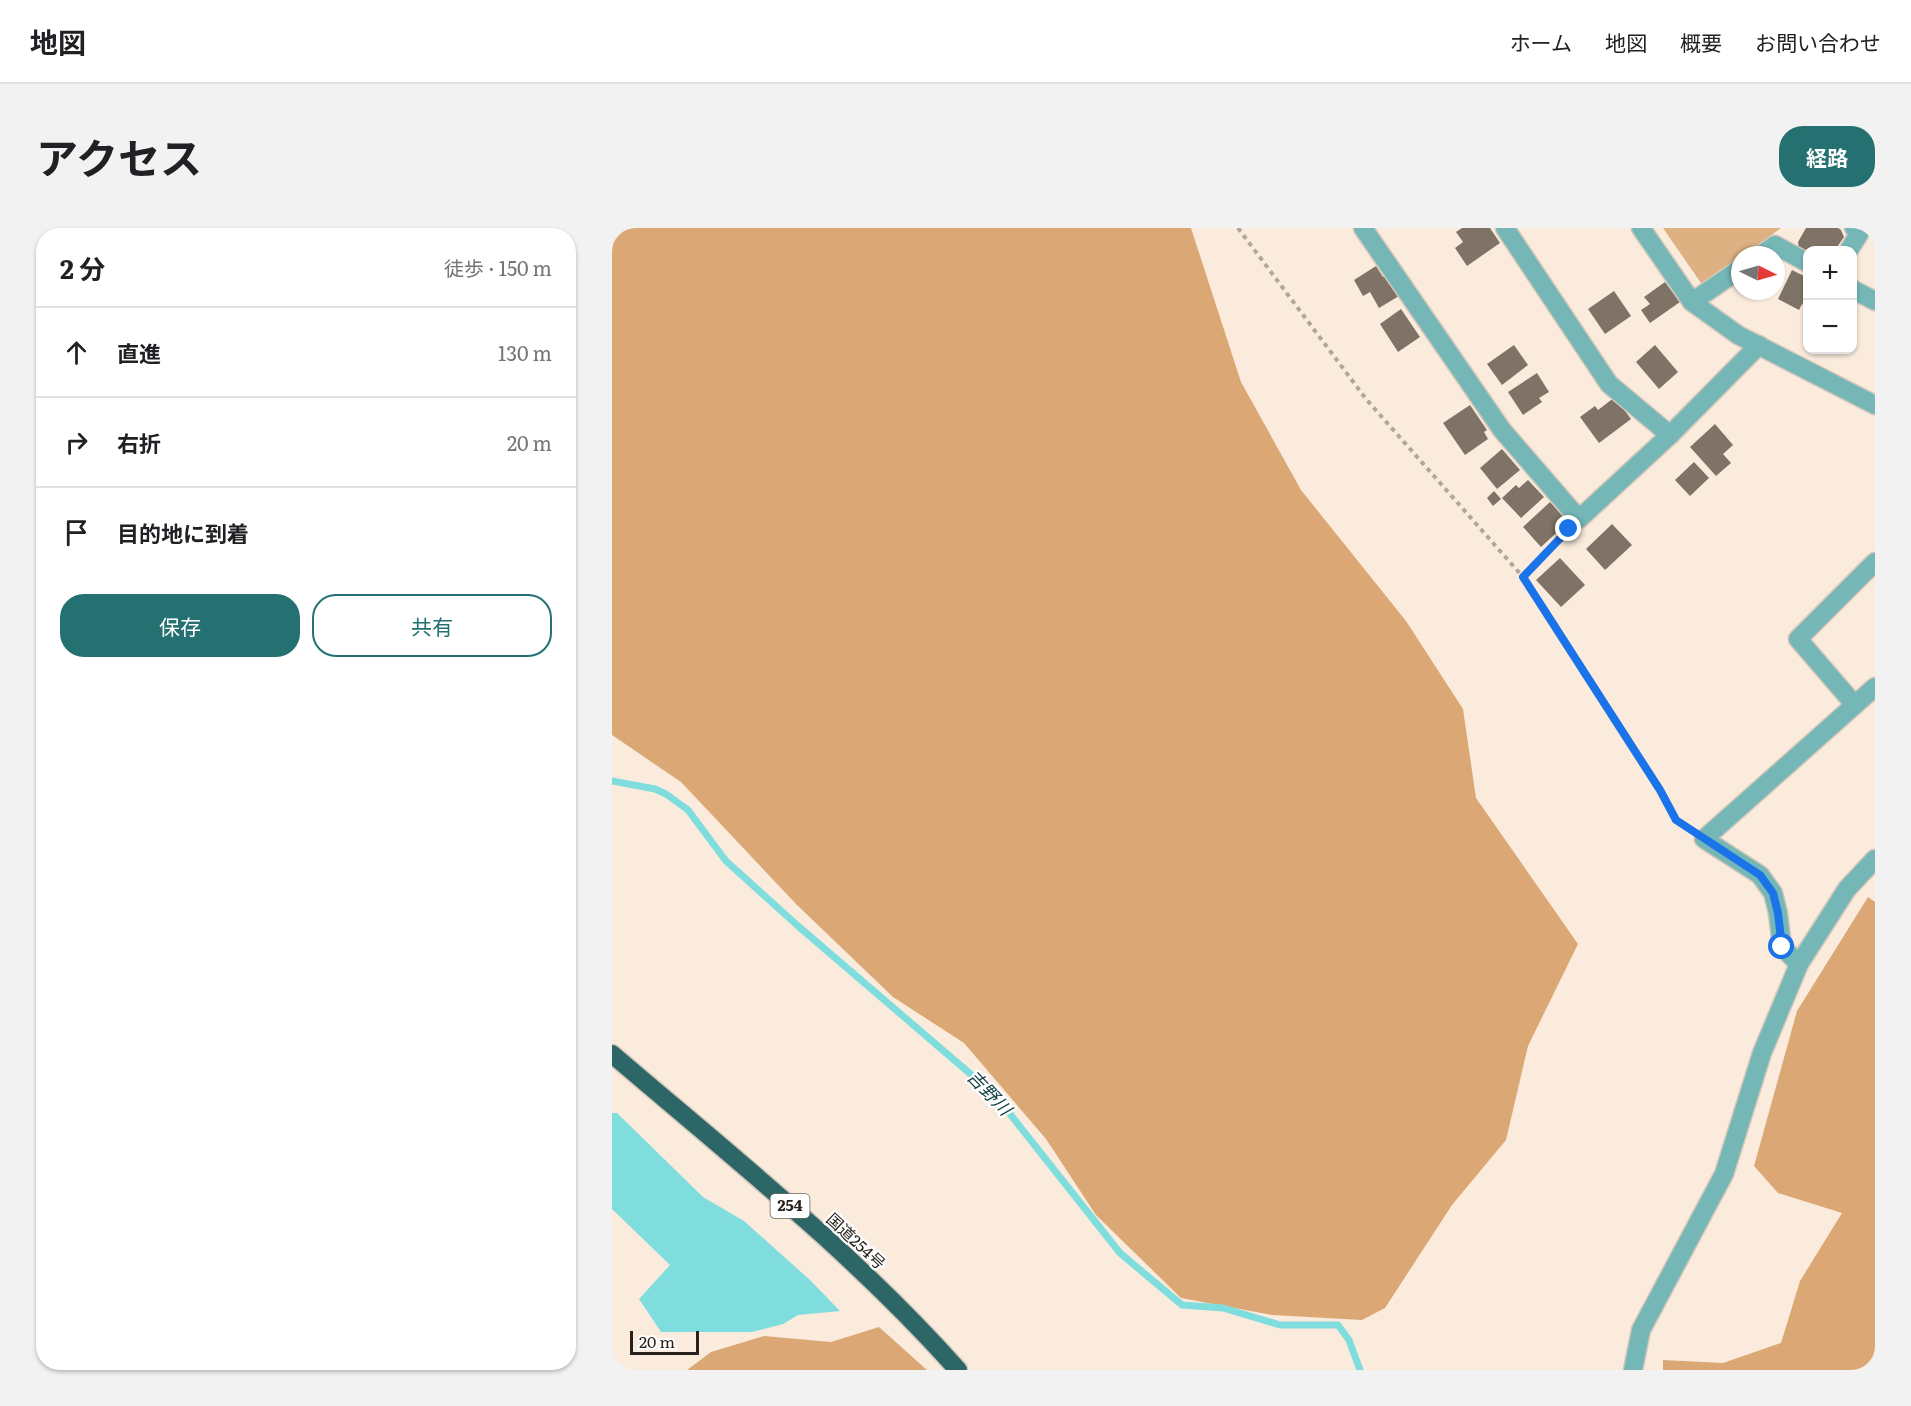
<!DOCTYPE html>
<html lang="ja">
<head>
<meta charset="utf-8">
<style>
  :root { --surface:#fff; --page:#f2f2f2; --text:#202124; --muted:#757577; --line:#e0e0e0; --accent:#257071 }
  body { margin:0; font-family:Literata,"Noto Sans JP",serif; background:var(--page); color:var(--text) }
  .controls { position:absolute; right:18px; top:18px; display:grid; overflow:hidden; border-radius:12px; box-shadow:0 2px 4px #0004 }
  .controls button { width:54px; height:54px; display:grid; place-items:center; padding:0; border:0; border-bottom:2px solid var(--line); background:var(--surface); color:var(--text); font:30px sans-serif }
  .compass { position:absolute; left:1119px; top:18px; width:54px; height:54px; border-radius:50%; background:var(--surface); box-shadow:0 2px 4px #0004; rotate:95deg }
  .scale { position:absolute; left:18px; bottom:15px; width:69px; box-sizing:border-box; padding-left:6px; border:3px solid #27221d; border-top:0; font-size:16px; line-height:21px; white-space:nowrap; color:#27221d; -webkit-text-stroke:4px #fff; paint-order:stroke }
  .stop { position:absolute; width:18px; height:18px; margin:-14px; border:4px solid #1a73e8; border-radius:50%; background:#fff }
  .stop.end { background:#1a73e8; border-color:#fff; box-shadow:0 2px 6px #0008 }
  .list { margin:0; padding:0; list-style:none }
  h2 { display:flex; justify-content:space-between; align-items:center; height:78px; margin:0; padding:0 24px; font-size:26px }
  h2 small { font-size:20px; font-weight:400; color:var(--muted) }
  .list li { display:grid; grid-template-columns:39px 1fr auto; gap:18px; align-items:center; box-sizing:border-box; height:90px; padding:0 24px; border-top:2px solid var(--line) }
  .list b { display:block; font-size:22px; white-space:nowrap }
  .list em { font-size:20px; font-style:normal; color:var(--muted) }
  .actions { display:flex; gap:12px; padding:18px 24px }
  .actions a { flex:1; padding:14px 0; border:2px solid var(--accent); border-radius:24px; text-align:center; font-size:21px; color:var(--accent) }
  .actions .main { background:var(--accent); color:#fff }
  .icon { flex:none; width:33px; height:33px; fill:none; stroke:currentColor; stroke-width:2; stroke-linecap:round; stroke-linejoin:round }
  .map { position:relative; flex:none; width:1263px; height:1142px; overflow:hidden; border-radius:24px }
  header { display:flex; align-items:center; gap:36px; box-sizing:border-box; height:84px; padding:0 30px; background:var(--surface); border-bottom:2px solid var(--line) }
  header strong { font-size:28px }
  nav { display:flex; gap:33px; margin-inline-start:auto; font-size:21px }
  .intro { display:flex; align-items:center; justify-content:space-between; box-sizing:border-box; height:144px; padding:0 36px }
  h1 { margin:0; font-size:42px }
  .button { padding:15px 27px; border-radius:24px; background:var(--accent); color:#fff; font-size:21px; font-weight:700 }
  main { display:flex; gap:36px; padding:0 36px }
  aside { flex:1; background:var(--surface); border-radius:24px; box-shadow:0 2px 4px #0004 }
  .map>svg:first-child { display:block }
</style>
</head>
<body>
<header>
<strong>地図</strong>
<nav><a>ホーム</a><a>地図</a><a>概要</a><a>お問い合わせ</a></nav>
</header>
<div class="intro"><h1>アクセス</h1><a class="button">経路</a></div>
<main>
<aside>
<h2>2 分<small>徒歩 · 150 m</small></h2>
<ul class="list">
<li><svg class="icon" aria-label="ahead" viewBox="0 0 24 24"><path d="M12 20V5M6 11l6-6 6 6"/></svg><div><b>直進</b></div><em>130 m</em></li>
<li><svg class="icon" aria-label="right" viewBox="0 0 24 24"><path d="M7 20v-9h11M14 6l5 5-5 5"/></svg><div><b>右折</b></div><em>20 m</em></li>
<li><svg class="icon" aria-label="arrive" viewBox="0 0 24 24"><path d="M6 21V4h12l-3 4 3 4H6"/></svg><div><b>目的地に到着</b></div></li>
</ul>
<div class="actions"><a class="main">保存</a><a>共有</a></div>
</aside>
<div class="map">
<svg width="1263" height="1142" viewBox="0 0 1263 1142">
  <rect width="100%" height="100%" fill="#faebdd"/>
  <!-- green -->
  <polygon fill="#deb183" points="1051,0 1169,0 1132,27 1128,27 1128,30 1091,58"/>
  <!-- forest -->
  <g fill="#dba875">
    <polygon points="0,0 579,0 629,154 689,262 794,393 851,481 864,570 966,716 916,818 894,912 840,977 773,1080 750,1092 660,1087 569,1070 484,987 434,911 352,815 281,769 185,677 69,554 0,507"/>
    <polygon points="1256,669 1263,674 1263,1142 1051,1142 1051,1132 1111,1135 1169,1115 1188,1053 1230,985 1166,965 1142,938 1185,783"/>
    <polygon points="267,1099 315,1142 75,1142 99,1124 152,1108 219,1114"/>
  </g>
  <!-- water -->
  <polygon fill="#7fddde" points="0,885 5,885 91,969 132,993 198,1052 228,1083 186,1087 171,1096 140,1104 49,1104 27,1071 58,1037 0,981"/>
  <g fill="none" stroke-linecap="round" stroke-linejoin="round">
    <!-- stream -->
    <polyline stroke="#7fddde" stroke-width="7" points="0,553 43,561 54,566 76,582 114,633 186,698 383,867 508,1025 570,1077 611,1080 668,1097 726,1097 737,1112 748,1142"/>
  </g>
  <!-- building -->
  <g fill="#7f7266">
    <polygon points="850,0 878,0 888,15 855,38 843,20 851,14 844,4"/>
    <polygon points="1194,0 1226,0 1229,2 1232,9 1223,22 1196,22 1196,27 1187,22 1186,14"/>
    <polygon points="764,38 771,49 774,47 787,68 767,80 758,64 751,68 742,52"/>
    <polygon points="1180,42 1196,50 1196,79 1190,76 1187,82 1166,71"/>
    <polygon points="1053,54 1068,74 1038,95 1029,82 1038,76 1032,69"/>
    <polygon points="1002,63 1019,88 993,106 976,81"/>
    <polygon points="789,81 808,109 786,124 768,96"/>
    <polygon points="902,117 916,137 890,157 875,136"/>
    <polygon points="1043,117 1066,144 1047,161 1024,134"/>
    <polygon points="925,145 937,164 927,170 930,174 911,187 896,164"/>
    <polygon points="1003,169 1019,191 987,215 968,189 983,178 986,182"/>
    <polygon points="858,177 875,202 872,204 876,211 853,227 831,195"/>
    <polygon points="1103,196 1121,217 1111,226 1119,235 1104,248 1078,219"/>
    <polygon points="890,221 908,242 885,261 868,240"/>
    <polygon points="1082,234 1097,250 1078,268 1063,252"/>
    <polygon points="916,252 932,269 909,290 890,270 904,257 907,260"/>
    <polygon points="882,263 889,271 881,278 875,270"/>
    <polygon points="938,274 956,294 929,319 911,299"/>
    <polygon points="1000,296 1020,317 993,342 974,321"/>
    <polygon points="948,330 973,357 949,379 924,352"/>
  </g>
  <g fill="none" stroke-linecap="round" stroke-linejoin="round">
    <defs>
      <g id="minor">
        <polyline points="751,0 890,202 967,291 1058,207 1147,117"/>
        <polyline points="893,0 997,156 1058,207"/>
        <polyline points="1029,0 1080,74 1126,107 1263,177"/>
        <polyline points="1237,22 1247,6 1242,0"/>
        <polyline points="1149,27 1163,17 1196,35"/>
        <polyline points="1240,61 1263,73"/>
        <polyline points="1080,74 1128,41"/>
        <polyline points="1242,476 1186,411 1263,334"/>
        <polyline points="1187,736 1170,719 1166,685 1161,665 1148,647 1092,611 1263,459"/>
        <polyline points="1021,1142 1029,1102 1112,946 1150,825 1187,736 1235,661 1263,631"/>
      </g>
      <path id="highway" d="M 0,826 C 118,927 242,1025 346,1142"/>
    </defs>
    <!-- minor casing -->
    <use href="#minor" stroke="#d4c7ba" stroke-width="21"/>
    <!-- highway casing -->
    <use href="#highway" stroke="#d4c7ba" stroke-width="21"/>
    <!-- path -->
    <g stroke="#b2a69b" stroke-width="4" stroke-dasharray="4.5 4.5" stroke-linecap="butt">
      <polyline points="626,0 754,171 911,349 1048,562 1064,592 1077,600"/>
      <polyline points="911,349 954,304"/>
    </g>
    <!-- minor -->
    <use href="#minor" stroke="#75b7b7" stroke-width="18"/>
    <!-- highway -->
    <use href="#highway" stroke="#2d6667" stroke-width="18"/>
  </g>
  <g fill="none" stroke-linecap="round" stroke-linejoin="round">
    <!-- route -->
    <polyline stroke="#1a73e8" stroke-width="8" points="957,301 911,349 1048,562 1064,592 1148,647 1161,665 1166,685 1170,719"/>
  </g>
  <g text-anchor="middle" stroke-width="4.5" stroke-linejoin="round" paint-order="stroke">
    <!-- shield labels -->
    <rect fill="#fff" stroke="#686461" stroke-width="1.5" x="158.5" y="966" width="39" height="24" rx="4.5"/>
    <g font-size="15" font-weight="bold" fill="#27221d">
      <text x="178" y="983">254</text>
    </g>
    <!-- street labels -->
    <g font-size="16" fill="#27221d" stroke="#fff">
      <text transform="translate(244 1013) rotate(43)" y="6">国道254号</text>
    </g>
    <!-- water labels -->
    <g font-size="18" font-style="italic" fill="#113e3f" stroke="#fff">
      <text transform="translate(377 865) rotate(46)" y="6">吉野川</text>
    </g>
  </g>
</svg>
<div class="controls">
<button>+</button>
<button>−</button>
</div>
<svg class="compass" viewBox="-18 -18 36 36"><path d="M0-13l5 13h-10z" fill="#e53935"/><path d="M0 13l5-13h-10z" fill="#757577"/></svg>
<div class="scale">20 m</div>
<div class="stop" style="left:1170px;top:719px"></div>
<div class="stop end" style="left:957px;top:301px"></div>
</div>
</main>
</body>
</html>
